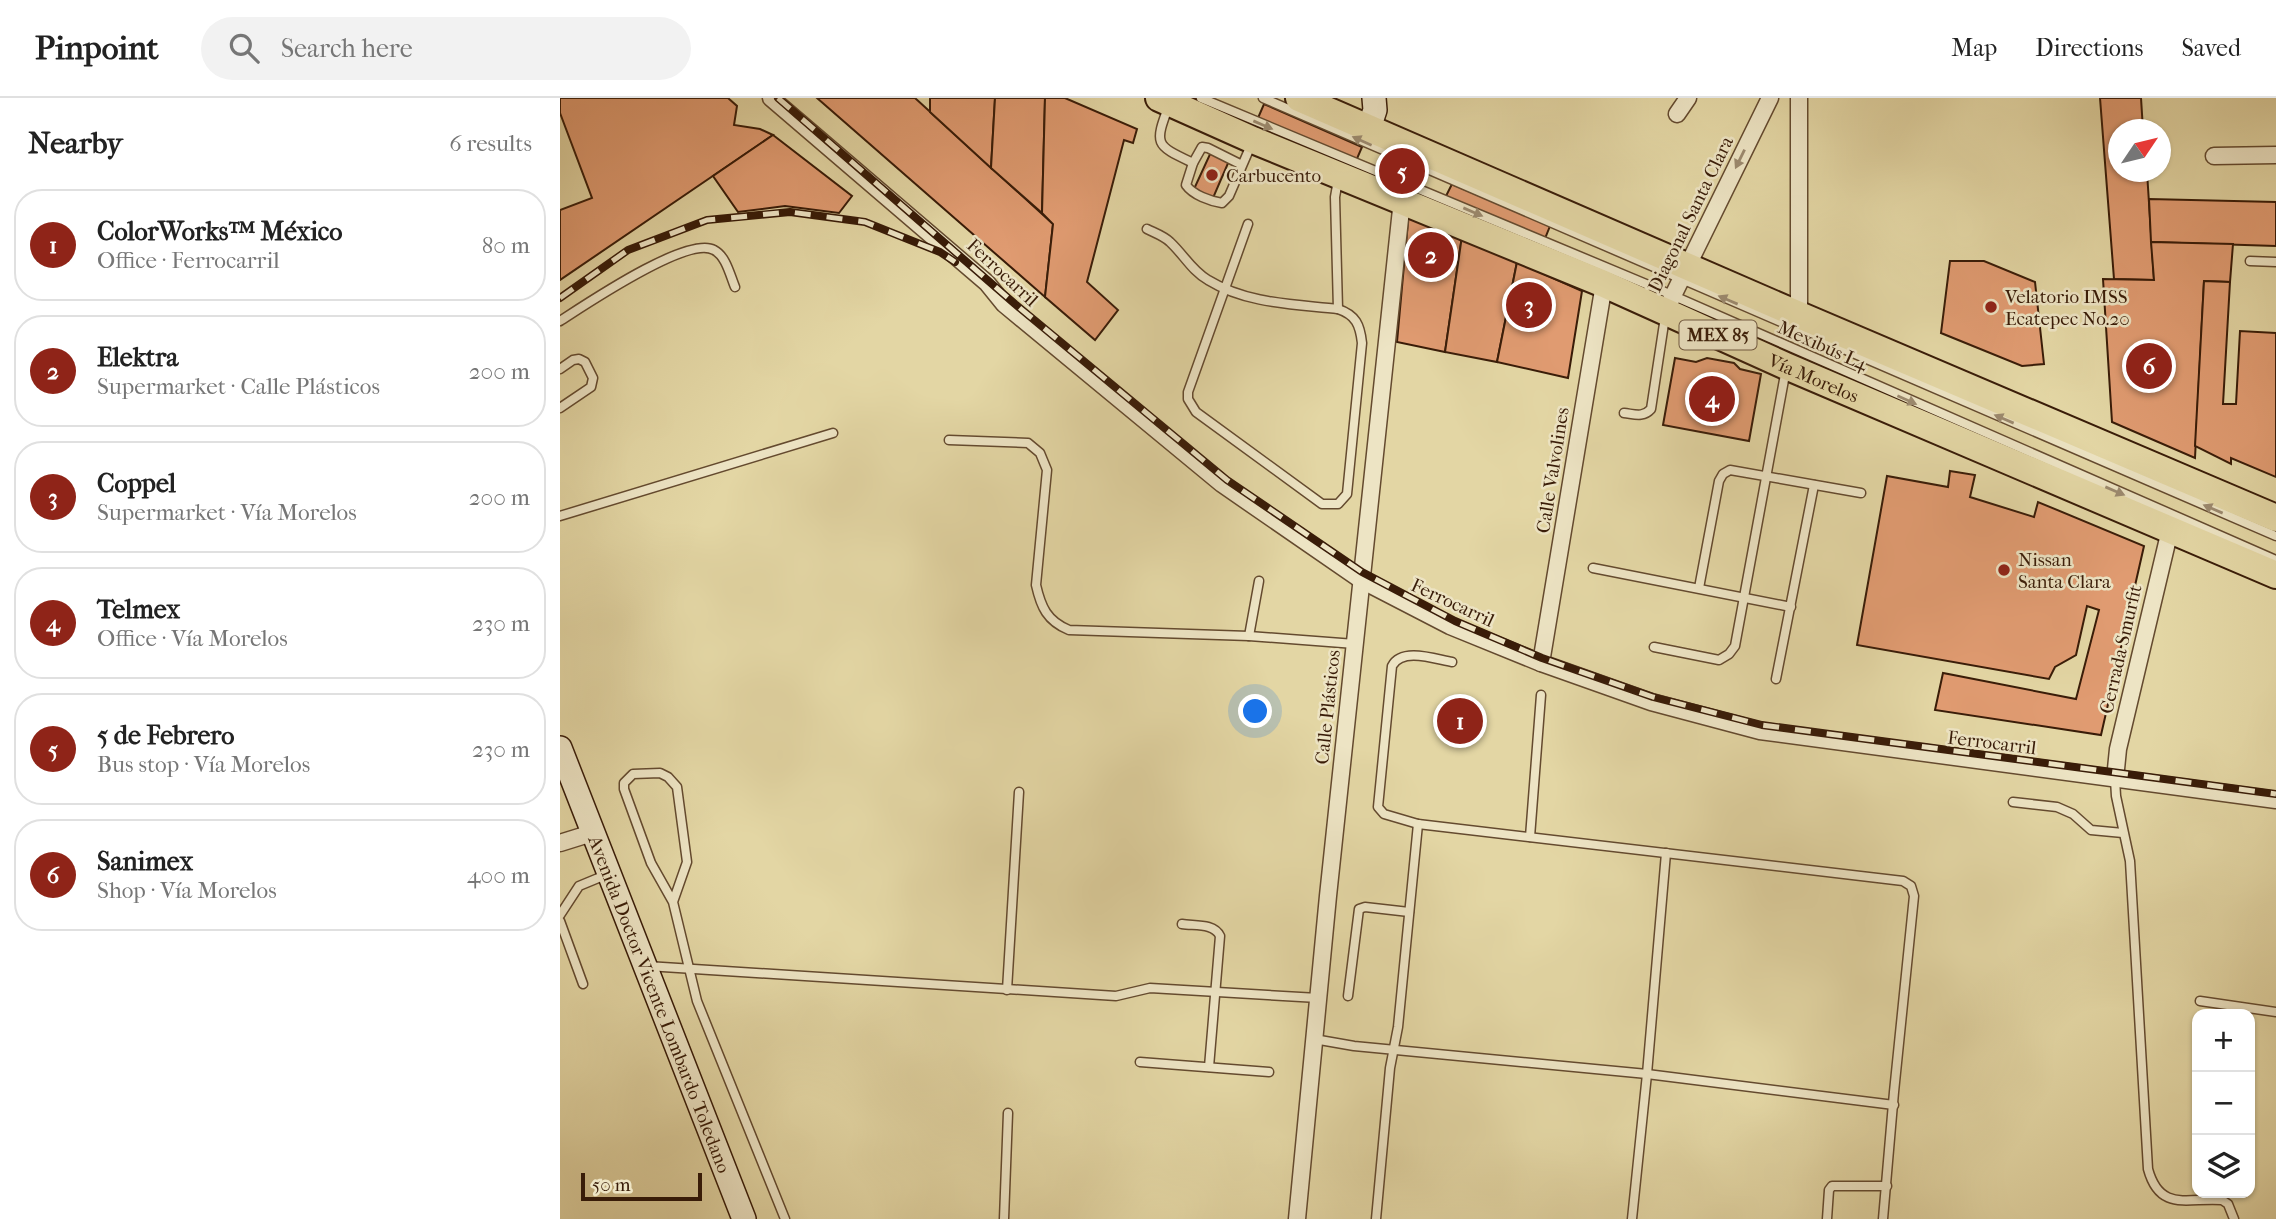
<!DOCTYPE html>
<html lang="en">
<head>
<meta charset="utf-8">
<style>
  :root { --surface:#fff; --page:#f2f2f2; --text:#222; --muted:#767676; --line:#e0e0e0; --accent:#8f2418 }
  body { margin:0; font-family:"IM FELL French Canon",serif; background:var(--page); color:var(--text) }
  .controls { position:absolute; right:21px; bottom:21px; display:grid; overflow:hidden; border-radius:14px; box-shadow:0 2px 5px #0004 }
  .controls button { width:63px; height:63px; display:grid; place-items:center; padding:0; border:0; border-bottom:2px solid var(--line); background:var(--surface); color:var(--text); font:35px sans-serif }
  .compass { position:absolute; left:1548px; top:21px; width:63px; height:63px; border-radius:50%; background:var(--surface); box-shadow:0 2px 5px #0004; rotate:55deg }
  .scale { position:absolute; left:21px; bottom:18px; width:121px; box-sizing:border-box; padding-left:7px; border:4px solid #391c08; border-top:0; font-size:19px; line-height:24px; white-space:nowrap; color:#391c08; -webkit-text-stroke:5px #ede4c4; paint-order:stroke }
  .you { position:absolute; left:696px; top:614px; width:24px; height:24px; margin:-18px; border:5px solid #fff; border-radius:50%; background:#1a73e8; box-shadow:0 0 0 10px #1a73e833 }
  .badge { display:grid; place-items:center; width:46px; height:46px; border-radius:50%; background:var(--accent); color:#fff; font-size:23px; font-weight:700 }
  .pin { position:absolute; translate:-50% -50%; border:4px solid #fff; box-shadow:0 2px 7px #0006 }
  .list { margin:0; padding:0; list-style:none }
  h2 { display:flex; justify-content:space-between; align-items:center; height:91px; margin:0; padding:0 28px; font-size:30px }
  h2 small { font-size:23px; font-weight:400; color:var(--muted) }
  .list li { display:grid; grid-template-columns:46px 1fr auto; gap:21px; align-items:center; box-sizing:border-box; height:112px; margin:0 14px 14px; padding:0 14px; border:2px solid var(--line); border-radius:28px }
  .list b { display:block; font-size:26px; white-space:nowrap }
  .list p { margin:0; font-size:23px; white-space:nowrap; color:var(--muted) }
  .list em { font-size:23px; font-style:normal; color:var(--muted) }
  .icon { flex:none; width:38px; height:38px; fill:none; stroke:currentColor; stroke-width:2; stroke-linecap:round; stroke-linejoin:round }
  .map { position:relative; flex:none; width:1716px; height:1121px; overflow:hidden }
  header { display:flex; align-items:center; gap:42px; box-sizing:border-box; height:98px; padding:0 35px; background:var(--surface); border-bottom:2px solid var(--line) }
  header strong { font-size:33px }
  nav { display:flex; gap:38px; margin-inline-start:auto; font-size:24px }
  .search { width:490px; height:63px; background:var(--page); display:flex; align-items:center; gap:18px; box-sizing:border-box; padding:0 24px; border-radius:38px; color:var(--muted); font-size:26px }
  main { display:flex }
  aside { flex:1; background:var(--surface) }
  .map>svg:first-child { display:block }
</style>
</head>
<body>
<header>
<strong>Pinpoint</strong>
<div class="search"><svg class="icon" aria-label="search" viewBox="0 0 24 24"><circle cx="10" cy="10" r="6"/><path d="M15 15l6 6"/></svg>Search here</div>
<nav><a>Map</a><a>Directions</a><a>Saved</a></nav>
</header>
<main>
<aside>
<h2>Nearby<small>6 results</small></h2>
<ul class="list">
<li><span class="badge">1</span><div><b>ColorWorks™ México</b><p>Office · Ferrocarril</p></div><em>80 m</em></li>
<li><span class="badge">2</span><div><b>Elektra</b><p>Supermarket · Calle Plásticos</p></div><em>200 m</em></li>
<li><span class="badge">3</span><div><b>Coppel</b><p>Supermarket · Vía Morelos</p></div><em>200 m</em></li>
<li><span class="badge">4</span><div><b>Telmex</b><p>Office · Vía Morelos</p></div><em>230 m</em></li>
<li><span class="badge">5</span><div><b>5 de Febrero</b><p>Bus stop · Vía Morelos</p></div><em>230 m</em></li>
<li><span class="badge">6</span><div><b>Sanimex</b><p>Shop · Vía Morelos</p></div><em>400 m</em></li>
</ul>
</aside>
<div class="map">
<svg width="1716" height="1121" viewBox="0 0 1716 1121">
  <rect width="100%" height="100%" fill="#e3d6a4"/>
  <filter id="stains"><feTurbulence type="fractalNoise" baseFrequency=".00286" numOctaves="4"/><feColorMatrix values="0 0 0 0 .2 0 0 0 0 .09 0 0 0 0 .02 0 0 0 .5 -.17"/></filter>
  <radialGradient id="worn" r=".72"><stop offset=".6" stop-color="#630" stop-opacity="0"/><stop offset="1" stop-color="#630" stop-opacity=".3"/></radialGradient>
  <!-- building -->
  <g fill="#e09b71" stroke="#391c08" stroke-width="2">
    <polygon points="0,0 168,0 177,8 174,27 200,31 213,37 0,182 0,112 32,100 0,15"/>
    <polygon points="257,0 355,0 493,126 485,199"/>
    <polygon points="370,0 435,0 431,70 370,14"/>
    <polygon points="435,0 485,0 482,115 431,70"/>
    <polygon points="485,0 505,0 577,31 573,45 564,42 527,184 558,212 535,242 485,199 493,126 482,115"/>
    <polygon points="1540,0 1581,0 1583,32 1559,32 1559,74 1587,74 1594,182 1554,181"/>
    <polygon points="704,6 802,49 796,63 698,20"/>
    <polygon points="213,37 292,98 279,115 225,108 178,114 153,78"/>
    <polygon points="651,54 669,63 653,100 634,91"/>
    <polygon points="892,86 990,128 984,143 885,100"/>
    <polygon points="1589,101 1716,104 1716,148 1591,144"/>
    <polygon points="849,112 902,138 885,254 837,244"/>
    <polygon points="902,138 957,164 937,264 885,254"/>
    <polygon points="1591,144 1673,146 1670,184 1644,183 1635,360 1552,324 1543,181 1594,182"/>
    <polygon points="1390,163 1424,163 1475,184 1484,266 1462,268 1381,235"/>
    <polygon points="957,164 1022,193 1008,280 937,264"/>
    <polygon points="1644,183 1670,184 1663,306 1676,306 1680,233 1716,235 1716,379 1671,360 1671,366 1635,348"/>
    <polygon points="1115,260 1136,264 1147,260 1174,265 1180,271 1201,276 1189,343 1103,327"/>
    <polygon points="1390,373 1415,377 1410,399 1474,419 1478,404 1584,448 1541,637 1375,612 1383,575 1516,601 1539,512 1527,508 1516,557 1495,569 1489,581 1297,547 1327,378 1388,389"/>
  </g>
  <g fill="none" stroke-linecap="round" stroke-linejoin="round">
    <defs>
      <g id="lane">
        <polyline points="641,0 1098,191 1716,462"/>
        <polyline points="703,0 1716,438"/>
        <path d="M 609,7 C 594,47 595,47 633,65"/>
        <path d="M 682,67 L 648,50 L 642,49 L 633,65 L 626,87 C 633,97 650,103 662,105 L 669,98 L 691,47"/>
        <path d="M 587,131 C 595,135 604,138 610,144 C 624,157 632,173 648,182 C 687,206 734,206 778,211 C 796,217 800,227 802,245 L 787,396 L 778,406 L 762,406 L 636,314 L 628,301 L 628,294 L 688,126"/>
        <polyline points="1690,163 1716,164"/>
        <polyline points="778,211 775,99 778,82"/>
        <path d="M 0,223 C 25,207 128,137 154,152 C 166,158 170,177 175,189"/>
        <polyline points="0,271 13,262 19,261 25,264 33,280 31,289 0,310"/>
        <path d="M 1064,315 C 1074,316 1083,320 1091,311 L 1105,219"/>
        <path d="M 389,342 L 468,345 L 480,355 L 487,372 L 476,487 C 481,509 487,523 509,532 L 689,538 L 795,546"/>
        <polyline points="0,418 273,335"/>
        <polyline points="1033,470 1231,509"/>
        <polyline points="1139,490 1159,383 1163,376 1170,372 1301,395"/>
        <polyline points="689,538 699,483"/>
        <polyline points="1094,549 1159,562 1169,556 1175,548 1226,271"/>
        <path d="M 892,564 C 875,561 842,549 832,568 L 818,709 L 824,716 L 858,726 L 1343,783 L 1351,788 L 1354,798 L 1334,994 L 1323,1121"/>
        <polyline points="1216,581 1254,387"/>
        <path d="M 1555,681 L 1556,698 L 1570,763 L 1588,1071 C 1600,1115 1629,1099 1662,1102 L 1668,1106 L 1674,1121"/>
        <polyline points="1453,704 1497,709 1513,716 1531,732 1563,735"/>
        <polyline points="970,739 981,597"/>
        <polyline points="113,804 127,764 117,689 108,679 100,675 73,676 64,685 64,691 91,765 113,804 137,903 225,1121"/>
        <polyline points="0,817 19,788 48,776"/>
        <polyline points="0,823 23,886"/>
        <path d="M 622,826 C 635,828 654,825 660,838 L 649,969"/>
        <polyline points="87,868 556,898 590,890 758,900"/>
        <polyline points="447,892 459,694"/>
        <polyline points="788,898 799,811 805,809 849,814"/>
        <polyline points="1640,903 1716,914"/>
        <polyline points="754,941 794,948 1087,976 1334,1007"/>
        <polyline points="580,964 709,974"/>
        <polyline points="444,1121 448,1015"/>
        <polyline points="816,1121 830,970 838,929 858,726"/>
        <polyline points="1072,1121 1087,976 1106,755"/>
        <polyline points="1267,1121 1269,1092 1272,1088 1327,1088"/>
      </g>
      <g id="street">
        <polyline points="211,0 427,185 444,206 662,386 801,482 890,528 981,565 1091,604 1200,633 1716,702"/>
        <polyline points="1239,0 1239,217"/>
        <polyline points="1117,16 1128,0"/>
        <polyline points="1654,58 1716,57"/>
        <polyline points="1105,214 1210,0"/>
        <polyline points="981,565 1044,186"/>
        <polyline points="1555,681 1558,651 1610,432"/>
        <polyline points="0,745 32,735"/>
        <polyline points="737,1121 768,798 842,102"/>
      </g>
      <g id="secondary">
        <polyline points="809,30 815,12 814,0"/>
        <path id="s1" d="M 0,650 L 184,1121"/>
      </g>
      <g id="primary">
        <path id="s2" d="M 599,0 L 693,42 L 1044,186 L 1226,268 L 1716,477"/>
        <polyline points="739,0 1239,217 1716,420"/>
      </g>
    </defs>
    <!-- lane casing -->
    <use href="#lane" stroke="#644a2f" stroke-width="11"/>
    <!-- street casing -->
    <use href="#street" stroke="#644a2f" stroke-width="19"/>
    <!-- secondary casing -->
    <use href="#secondary" stroke="#391c08" stroke-width="26"/>
    <!-- primary casing -->
    <use href="#primary" stroke="#391c08" stroke-width="30"/>
    <!-- lane -->
    <use href="#lane" stroke="#ede4c4" stroke-width="8"/>
    <!-- street -->
    <use href="#street" stroke="#ede4c4" stroke-width="16"/>
    <!-- secondary -->
    <use href="#secondary" stroke="#ede4c4" stroke-width="23"/>
    <!-- primary -->
    <use href="#primary" stroke="#e3d6a4" stroke-width="26"/>
    <defs>
      <g id="rail">
        <polyline points="218,0 455,206 667,382 802,474 895,523 982,560 1093,599 1202,627 1716,696"/>
        <polyline points="0,200 68,152 147,122 230,114 305,124 380,154 395,164"/>
      </g>
    </defs>
    <!-- rail casing -->
    <use href="#rail" stroke="#391c08" stroke-width="8"/>
    <!-- rail -->
    <use href="#rail" stroke="#ede4c4" stroke-width="5" stroke-dasharray="16" stroke-linecap="butt"/>
  </g>
  <!-- one-way arrows -->
  <defs><path id="oneway-solid" d="M-6-.8H1V-3.2L6.5 0L1 3.2V.8H-6Z" transform="scale(1.75)"/></defs>
  <g fill="#9c8a6f">
    <use href="#oneway-solid" transform="translate(703 27) rotate(23)"/>
    <use href="#oneway-solid" transform="translate(802 43) rotate(-156)"/>
    <use href="#oneway-solid" transform="translate(1180 61) rotate(116)"/>
    <use href="#oneway-solid" transform="translate(913 114) rotate(23)"/>
    <use href="#oneway-solid" transform="translate(1168 202) rotate(-157)"/>
    <use href="#oneway-solid" transform="translate(1347 302) rotate(24)"/>
    <use href="#oneway-solid" transform="translate(1444 321) rotate(-157)"/>
    <use href="#oneway-solid" transform="translate(1555 393) rotate(23)"/>
    <use href="#oneway-solid" transform="translate(1653 411) rotate(-157)"/>
  </g>
  <!-- markers -->
  <g fill="#8f2418" stroke="#ede4c4" stroke-width="2.5">
    <circle cx="652" cy="77" r="7"/>
    <circle cx="1431" cy="209" r="7"/>
    <circle cx="1444" cy="472" r="7"/>
  </g>
  <g text-anchor="middle" stroke-width="5" stroke-linejoin="round" paint-order="stroke">
    <!-- shield labels -->
    <rect fill="#ede4c4" stroke="#6f5840" stroke-width="2" x="1119.5" y="222.5" width="77" height="29" rx="5"/>
    <g font-size="18" font-weight="bold" fill="#391c08">
      <text x="1158" y="243">MEX 85</text>
    </g>
    <!-- poi labels -->
    <g font-size="19" fill="#391c08" stroke="#ede4c4" text-anchor="start">
      <text x="666" y="84">Carbucento</text>
      <text x="1445" y="205">Velatorio IMSS<tspan x="1445" dy="22">Ecatepec No.20</tspan></text>
      <text x="1458" y="468">Nissan<tspan x="1458" dy="22">Santa Clara</tspan></text>
    </g>
    <!-- street labels -->
    <g font-size="19" fill="#391c08" stroke="#ede4c4">
      <text transform="translate(1130 116) rotate(-64)" y="7">Diagonal Santa Clara</text>
      <text transform="translate(443 174) rotate(43)" y="7">Ferrocarril</text>
      <text transform="translate(1263 247) rotate(24)" y="7">Mexibús L4</text>
      <text dy="7" stroke="none"><textPath href="#s2" startOffset="712">Vía Morelos</textPath></text>
      <text transform="translate(992 372) rotate(-81)" y="7">Calle Valvolines</text>
      <text transform="translate(893 504) rotate(25)" y="7">Ferrocarril</text>
      <text transform="translate(1560 551) rotate(-77)" y="7">Cerrada Smurfit</text>
      <text transform="translate(767 609) rotate(-84)" y="7">Calle Plásticos</text>
      <text transform="translate(1432 644) rotate(7)" y="7">Ferrocarril</text>
      <text dy="7" stroke="none"><textPath href="#s1" startOffset="275">Avenida Doctor Vicente Lombardo Toledano</textPath></text>
    </g>
  </g>
  <rect width="100%" height="100%" filter="url(#stains)"/>
  <rect width="100%" height="100%" fill="url(#worn)"/>
</svg>
<div class="controls">
<button>+</button>
<button>−</button>
<button><svg class="icon" aria-label="layers" viewBox="0 0 24 24"><path d="M12 4l9 5-9 5-9-5zM3 14l9 5 9-5"/></svg></button>
</div>
<svg class="compass" viewBox="-18 -18 36 36"><path d="M0-13l5 13h-10z" fill="#e53935"/><path d="M0 13l5-13h-10z" fill="#767676"/></svg>
<div class="scale">50 m</div>
<div class="you"></div>
<div class="pin badge" style="left:900px;top:623px">1</div>
<div class="pin badge" style="left:871px;top:157px">2</div>
<div class="pin badge" style="left:969px;top:207px">3</div>
<div class="pin badge" style="left:1152px;top:301px">4</div>
<div class="pin badge" style="left:842px;top:73px">5</div>
<div class="pin badge" style="left:1589px;top:268px">6</div>
</div>
</main>
</body>
</html>
